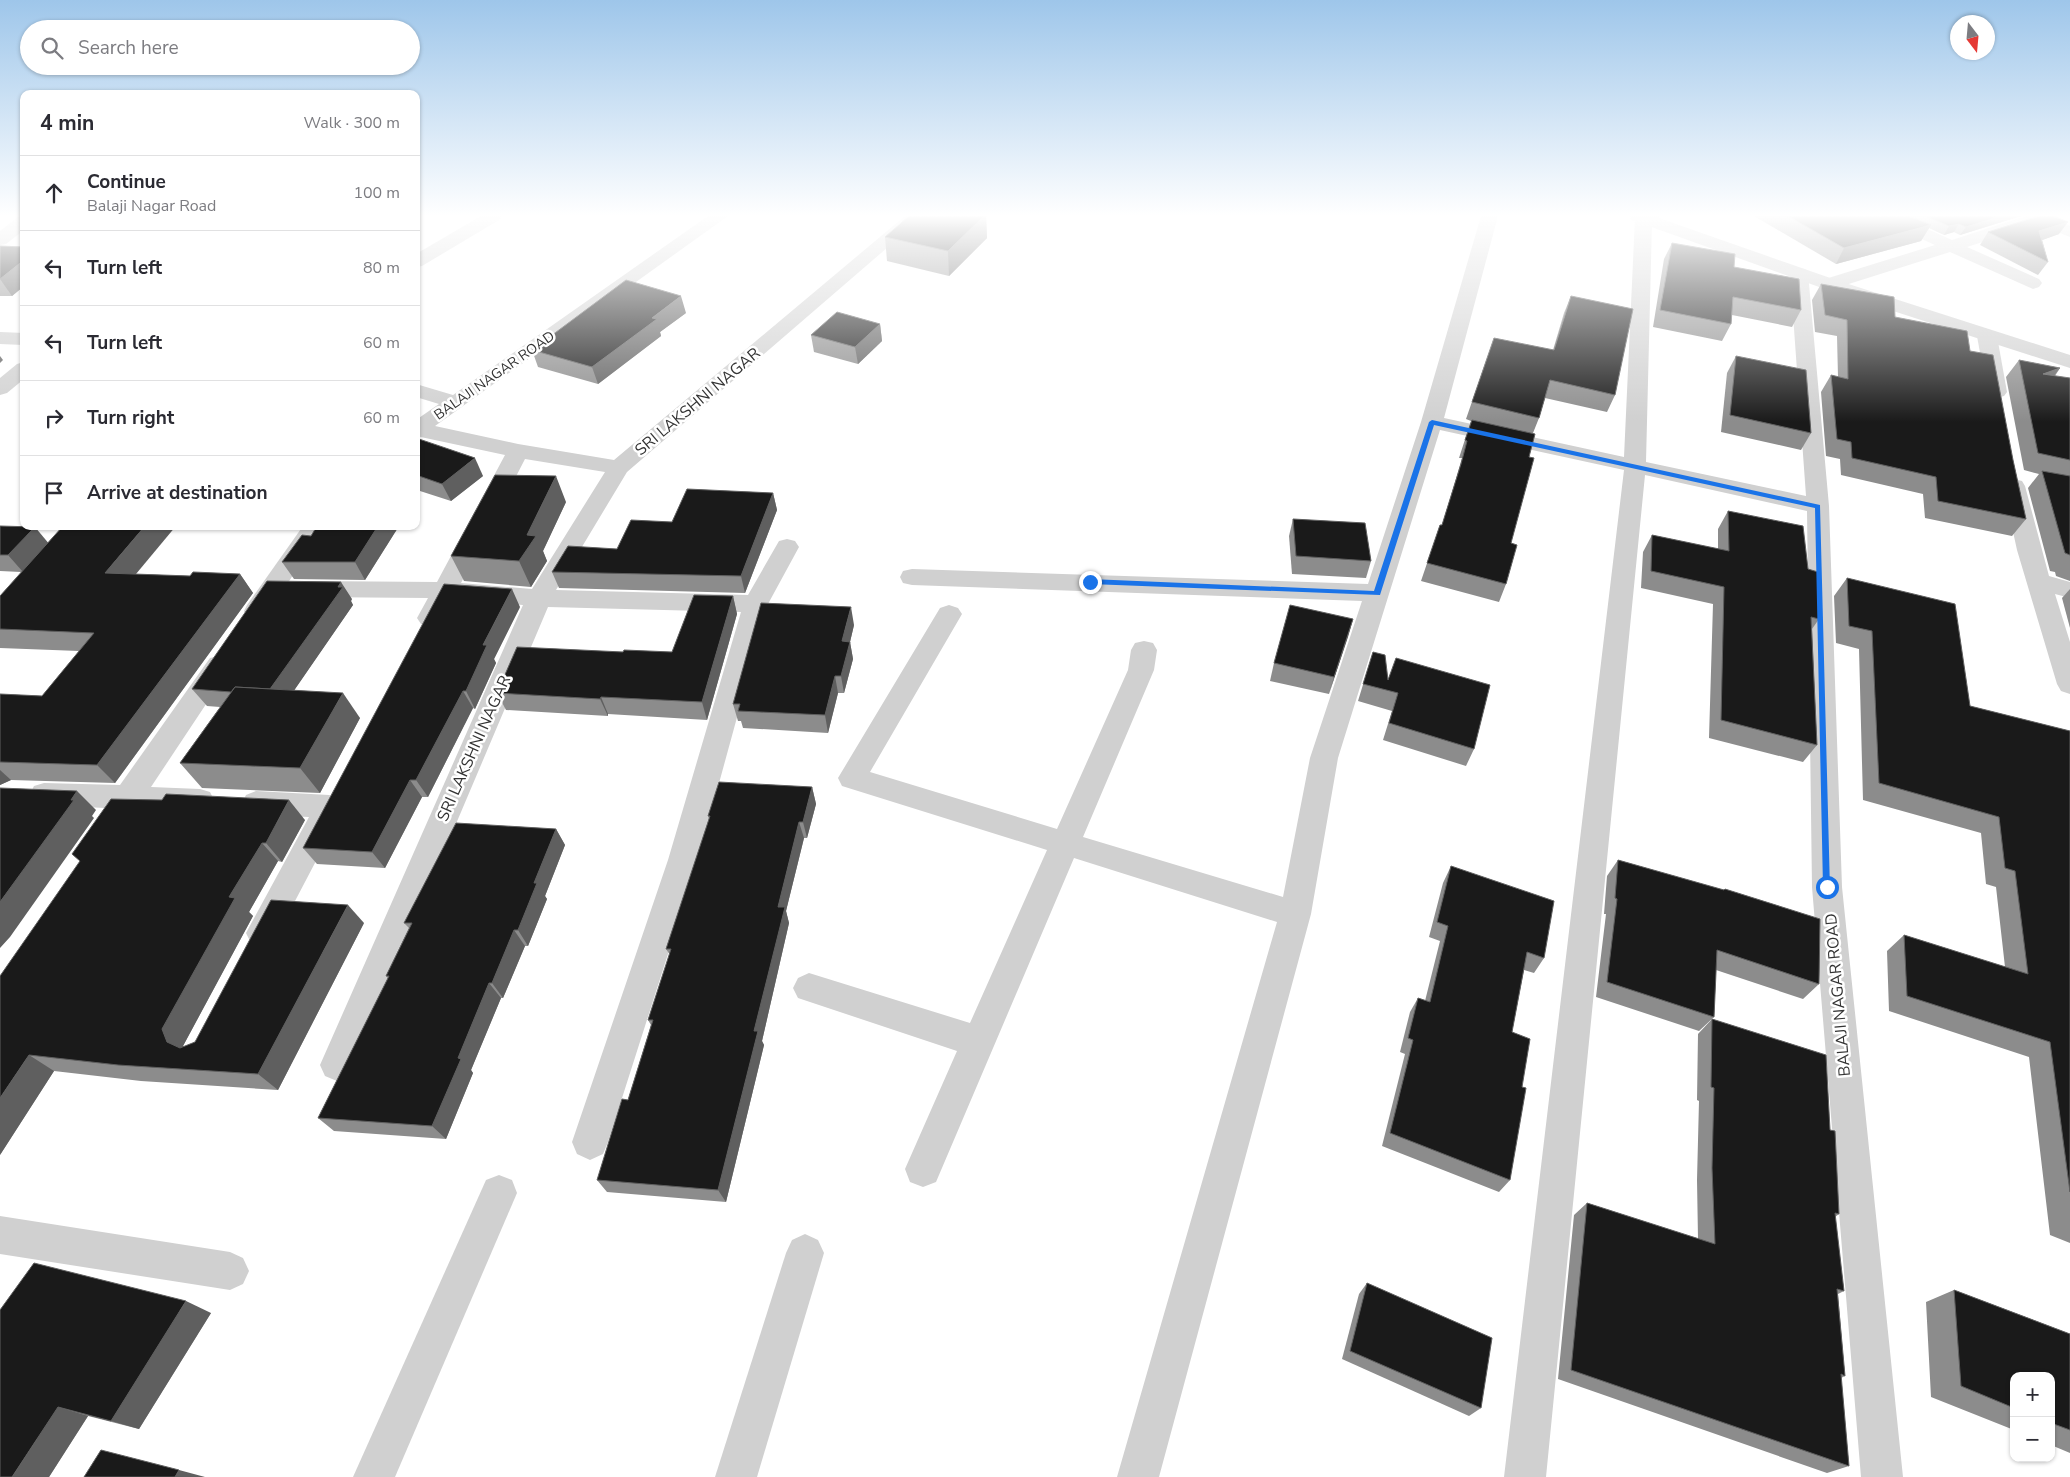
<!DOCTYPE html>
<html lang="en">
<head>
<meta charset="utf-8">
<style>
  :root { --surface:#fff; --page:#f7f7f7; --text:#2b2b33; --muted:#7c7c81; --line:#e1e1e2 }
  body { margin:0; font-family:"Nunito Sans",sans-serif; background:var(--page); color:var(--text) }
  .controls { position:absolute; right:15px; bottom:15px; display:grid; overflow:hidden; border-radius:10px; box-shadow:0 1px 4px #0004 }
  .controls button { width:45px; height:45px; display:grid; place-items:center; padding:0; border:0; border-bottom:1px solid var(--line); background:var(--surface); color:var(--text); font:25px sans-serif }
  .compass { position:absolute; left:1950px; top:15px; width:45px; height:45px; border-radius:50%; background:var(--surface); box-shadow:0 1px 4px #0004; rotate:164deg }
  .stop { position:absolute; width:15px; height:15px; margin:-11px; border:4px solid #1a73e8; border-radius:50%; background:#fff }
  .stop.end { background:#1a73e8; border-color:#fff; box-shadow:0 1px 5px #0008 }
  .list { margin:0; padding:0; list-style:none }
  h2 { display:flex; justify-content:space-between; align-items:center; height:65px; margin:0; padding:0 20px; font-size:21px }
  h2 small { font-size:16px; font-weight:400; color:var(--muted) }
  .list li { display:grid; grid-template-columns:32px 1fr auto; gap:15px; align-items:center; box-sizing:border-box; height:75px; padding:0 20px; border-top:1px solid var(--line) }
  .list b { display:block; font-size:19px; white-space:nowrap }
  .list p { margin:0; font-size:16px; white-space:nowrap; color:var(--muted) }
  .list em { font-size:16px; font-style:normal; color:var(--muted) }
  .icon { flex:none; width:28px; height:28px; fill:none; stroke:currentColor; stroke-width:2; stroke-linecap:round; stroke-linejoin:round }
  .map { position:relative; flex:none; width:2070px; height:1477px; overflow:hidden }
  .search { position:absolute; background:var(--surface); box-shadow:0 1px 4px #0004; left:20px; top:20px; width:400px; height:55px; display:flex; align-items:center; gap:12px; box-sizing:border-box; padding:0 18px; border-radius:28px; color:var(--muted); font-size:19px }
  .panel { position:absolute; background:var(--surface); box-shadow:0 1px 4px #0004; left:20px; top:90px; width:400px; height:440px; border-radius:10px }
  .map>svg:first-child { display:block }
</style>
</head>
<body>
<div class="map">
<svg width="2070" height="1477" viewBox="0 0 2070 1477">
  <rect width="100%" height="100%" fill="#fff"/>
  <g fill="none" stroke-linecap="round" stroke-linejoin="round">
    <!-- minor -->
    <g fill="#d0d0d0" fill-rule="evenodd">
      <polygon points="24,216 24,230 6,244 0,245 0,231 18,217"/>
      <polygon points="481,216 502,216 499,220 422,266 416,267 416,254"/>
      <path d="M 708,216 L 728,216 L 435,426 L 518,444 L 614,460 L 905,216 L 924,216 L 627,472 L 556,590 L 748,595 L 779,541 L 787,539 L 795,541 L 799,547 L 768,604 L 698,860 L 608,1142 L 603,1154 L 590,1160 L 577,1154 L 572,1142 L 668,860 L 741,612 L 548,607 L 349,1076 L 337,1081 L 325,1076 L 320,1065 L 523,605 L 452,599 L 439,624 L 430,627 L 421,624 L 417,618 L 428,598 L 308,597 L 299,595 L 296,589 L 299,583 L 308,581 L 437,582 L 505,455 L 416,436 L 416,420 L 439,404 L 416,397 L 416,384 L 453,395 ZM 525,459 L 605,472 L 532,589 L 461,583 Z"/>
      <polygon points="1481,216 1498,216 1444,418 1624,457 1635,218 1637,216 1660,216 1658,220 1652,221 1646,462 1806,496 1790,273 1793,269 1799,268 1805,269 1808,273 1829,506 1842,887 1903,1477 1861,1477 1812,887 1807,511 1645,475 1546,1477 1504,1477 1624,470 1440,430 1338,758 1311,914 1159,1477 1117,1477 1277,922 1074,858 936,1182 923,1187 910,1182 905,1169 957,1051 798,998 793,988 798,978 809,973 970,1023 1047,850 842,786 838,778 940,608 949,605 958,608 962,614 870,772 1057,829 1128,670 1131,650 1135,643 1144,641 1153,643 1157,650 1154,670 1083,837 1283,897 1310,758 1362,601 912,585 903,583 900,577 903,571 912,569 1368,584 1421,422"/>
      <polygon points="1876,216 1898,216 1952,240 2026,216 2055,216 2054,218 2070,226 2070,237 2038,224 1967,247 2039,279 2042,283 2039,287 2033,289 1950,252 1836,288 1829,290 1822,288 1820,284 1822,280 1935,245 1879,220"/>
      <polygon points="1987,330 1994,332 1997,336 2007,392 2004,396 1997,398 1990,396 1987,392 1977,336 1980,332"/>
      <polygon points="0,332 24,333 24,345 0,344"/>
      <polygon points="24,362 24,379 7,393 0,395 0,378 17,364"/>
      <polygon points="2014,479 2022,481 2025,486 2049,576 2070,582 2070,598 2055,594 2070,642 2070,694 2061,691 2057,684 2017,550 2003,486 2006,481"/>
      <polygon points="303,526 326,526 265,617 256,620 247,617 244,611 247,605"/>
      <path d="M 219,656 L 228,658 L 232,665 L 151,787 L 200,789 L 210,792 L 214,800 L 210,808 L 200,811 L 136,809 C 124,826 119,845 96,837 L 91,829 L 105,808 L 44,805 L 34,802 L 30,794 L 34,786 L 44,783 L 120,785 L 210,658 Z"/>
      <polygon points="256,791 329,795 339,799 343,807 339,815 336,816 338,819 273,943 262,947 251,943 246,933 309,817 256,815 246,811 242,803 246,795"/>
      <polygon points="499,1175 512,1180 517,1193 395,1477 353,1477 486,1180"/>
      <polygon points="0,1216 230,1252 243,1258 249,1271 243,1284 230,1290 0,1254"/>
      <polygon points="805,1234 818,1240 824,1253 757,1477 715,1477 786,1253 792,1240"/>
    </g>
    <!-- tertiary -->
    <polygon fill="#d0d0d0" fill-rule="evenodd" points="1629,216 1653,216 1836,280 2070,355 2070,368 1822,288 1632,220"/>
  </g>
  <!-- wall -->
  <g fill="#8c8c8c">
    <polygon points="909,216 986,216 987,238 949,276 887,261 885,237"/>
    <polygon points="1754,216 2021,216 1960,235 1954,232 1944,235 1929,228 1921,241 1836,264"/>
    <polygon points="1988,232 2059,234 2042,240 2048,262 2038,275 1980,245"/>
    <polygon points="1672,243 1734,267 1801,310 1792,327 1732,315 1731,324 1722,341 1653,327 1664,259"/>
    <polygon points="0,246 24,247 24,286 12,296 0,296"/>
    <polygon points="1821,284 1970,351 2013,460 2026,519 2012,536 1925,518 1923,494 1841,475 1840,459 1826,456 1821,392 1831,375 1838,377 1837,336 1815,332 1812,300"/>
    <polygon points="1571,296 1615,395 1607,412 1545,398 1539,418 1533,433 1511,543 1506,584 1499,602 1421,581 1440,525 1442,525 1455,482 1462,458 1459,458 1471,421 1466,419 1494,338 1553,350 1564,313"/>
    <polygon points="686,313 660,332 661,336 598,384 538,367 532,350"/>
    <polygon points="880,324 882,341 858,364 814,352 811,335"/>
    <polygon points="1736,356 1811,433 1801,450 1721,432 1727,373"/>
    <polygon points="2019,360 2060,368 2055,376 2070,378 2070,581 2056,576 2055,572 2050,571 2028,488 2039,474 2024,470 2006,377"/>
    <polygon points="416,438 483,476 451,501 420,491 416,498"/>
    <polygon points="773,493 777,510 745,593 559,588 552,572 617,549 672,522"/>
    <polygon points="566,502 543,551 547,561 531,587 464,581 451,556"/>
    <polygon points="1728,511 1808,569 1819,619 1812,629 1817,745 1803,762 1709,738 1713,604 1641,588 1643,552 1652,535 1718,549 1718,529"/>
    <polygon points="1293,519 1371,561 1366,578 1292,574 1289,536"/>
    <polygon points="0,526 136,574 190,576 240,574 253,593 115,783 11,780 0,785 0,694 42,696 79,651 0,648 0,596 21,572 0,571"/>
    <polygon points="317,526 399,526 365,580 294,579 282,562 311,536"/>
    <polygon points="1847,578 1970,706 2070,731 2070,1243 2050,1235 2029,1057 1889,1011 1887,951 1904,935 2005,967 1996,887 1986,884 1981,833 1863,800 1859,649 1836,643 1834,596"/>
    <polygon points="2070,589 2070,628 2062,598"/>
    <polygon points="733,596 737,614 707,720 608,714 608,716 506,710 497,693 672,652"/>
    <polygon points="352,599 351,601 353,605 294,690 360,718 320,793 202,788 180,763 220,707 207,706 192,689"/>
    <polygon points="520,607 494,659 496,663 475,709 473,708 428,797 422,797 385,868 317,864 303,848"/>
    <polygon points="1353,619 1329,694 1270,681 1274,663"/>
    <polygon points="854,625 850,642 853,659 844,693 838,693 828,733 743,728 741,721 738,721 733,704"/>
    <polygon points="1373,652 1388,680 1474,749 1466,766 1383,740 1392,711 1358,701"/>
    <polygon points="812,787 816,804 807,838 804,838 786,911 789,923 762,1041 764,1045 726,1202 607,1192 597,1180 628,1100 651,1025 648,1020 670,955 666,949 709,819 708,816"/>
    <polygon points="305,820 282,862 278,861 249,912 253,916 183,1046 184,1047 195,1042 364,923 278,1090 141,1081 54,1071 0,1155 80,861 72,854"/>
    <polygon points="556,829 565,845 545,896 547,899 528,946 525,946 503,998 501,998 471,1070 473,1073 446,1139 334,1131 318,1118 388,978 386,976 409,928 404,923"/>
    <polygon points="1618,860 1723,890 1725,889 1819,984 1803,999 1716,970 1714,1017 1699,1031 1596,997 1606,914 1604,914 1607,876"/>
    <polygon points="1451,866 1544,958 1534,973 1524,970 1512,1032 1522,1087 1510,1180 1499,1192 1382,1146 1405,1054 1400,1052 1410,1012 1418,998 1425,1001 1440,941 1429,937 1443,883"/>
    <polygon points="1712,1019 1830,1130 1839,1214 1835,1217 1844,1291 1838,1294 1845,1376 1841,1378 1849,1466 1827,1473 1558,1379 1574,1215 1587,1203 1698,1239 1697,1180 1699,1101 1697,1100 1698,1034"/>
    <polygon points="1367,1283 1481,1408 1469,1416 1342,1359 1359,1294"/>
    <polygon points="1954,1290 2070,1334 2070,1453 2051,1445 2051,1376 2014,1376 2014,1430 1931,1397 1926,1302"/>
    <polygon points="0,1310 211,1313 139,1429 88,1416 49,1477"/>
  </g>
  <!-- shaded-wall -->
  <g fill="#5f5f5f">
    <polygon points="984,216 986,216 987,238 949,276 948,251"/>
    <polygon points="2001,216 2021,216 1960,235 1966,227"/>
    <polygon points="2068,222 2059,234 2031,244 2039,231"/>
    <polygon points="1959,224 1954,232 1944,235 1949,226"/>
    <polygon points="1931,225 1921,241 1836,264 1844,248"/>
    <polygon points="24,260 24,286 12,296 0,279"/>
    <polygon points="681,296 686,313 660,332 661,336 598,384 592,367 652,318"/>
    <polygon points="880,324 882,341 858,364 855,347"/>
    <polygon points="0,356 3,360 0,363"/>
    <polygon points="2060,368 2047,385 2043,374"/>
    <polygon points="475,458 483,476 451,501 442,484"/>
    <polygon points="556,476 566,502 543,551 547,561 531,587 519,561 527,535"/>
    <polygon points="416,483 420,491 416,498"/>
    <polygon points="773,493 777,510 745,593 741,576"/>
    <polygon points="145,526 176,526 121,592 105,573"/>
    <polygon points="378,526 399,526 365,580 355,562"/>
    <polygon points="35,527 50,545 23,572 8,555"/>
    <polygon points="240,574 253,593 115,783 97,765"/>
    <polygon points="341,582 352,599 351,601 353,605 280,711 267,694"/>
    <polygon points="512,589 520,607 494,659 496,663 475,709 466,691 483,645"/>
    <polygon points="733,596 737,614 707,720 702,702"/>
    <polygon points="851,607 854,625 850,642 853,659 844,693 841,676 842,641"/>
    <polygon points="1353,619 1348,637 1329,694 1334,677"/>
    <polygon points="835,676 838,693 828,733 825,715"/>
    <polygon points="463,691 473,708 428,797 416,780"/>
    <polygon points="343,693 360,718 320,793 300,768"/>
    <polygon points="601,697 608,714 608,716 600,699"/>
    <polygon points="0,770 11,780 0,785"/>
    <polygon points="410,780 422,797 385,868 372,852"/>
    <polygon points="812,787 816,804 807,838 803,822"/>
    <polygon points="77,791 96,810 92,816 94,818 10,937 0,948 0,902"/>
    <polygon points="289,800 305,820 282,862 266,843"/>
    <polygon points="799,822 804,838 786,911 789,923 762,1041 764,1045 726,1202 718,1190 754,1031 778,907"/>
    <polygon points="556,829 565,845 545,896 547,899 528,946 518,930 534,883"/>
    <polygon points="262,843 278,861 249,912 253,916 183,1046 188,1059 167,1042 162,1029 229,897"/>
    <polygon points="348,905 364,923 278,1090 258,1074"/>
    <polygon points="514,930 525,946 503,998 492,983"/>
    <polygon points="489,983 501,998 471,1070 473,1073 446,1139 432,1126 458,1058"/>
    <polygon points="29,1055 54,1071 0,1155 0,1098"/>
    <polygon points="186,1301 211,1313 139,1429 111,1421"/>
    <polygon points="58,1407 88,1416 49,1477 12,1477"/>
    <polygon points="179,1470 205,1477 175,1477"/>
  </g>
  <!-- building -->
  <g fill="#1a1a1a" stroke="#5f5f5f">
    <polygon points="909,216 984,216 948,251 885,237"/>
    <polygon points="1788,216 1909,216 1931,225 1844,248"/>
    <polygon points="1925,216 2001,216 1966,227 1959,224 1949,226"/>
    <polygon points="2039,216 2053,216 2068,222 2039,231 2048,262 1988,232"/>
    <polygon points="1672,243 1735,254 1734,267 1799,279 1801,310 1733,297 1731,324 1660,310"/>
    <polygon points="0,246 24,247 24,260 0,279"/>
    <polygon points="626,280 681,296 652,318 657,319 592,367 532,350"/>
    <polygon points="1821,284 1894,297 1895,317 1967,331 1970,351 1993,355 2013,460 2026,519 1938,501 1936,477 1852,458 1851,442 1837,439 1831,375 1848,379 1847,320 1825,315"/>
    <polygon points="1571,296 1633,309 1615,395 1550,380 1539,418 1472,402 1494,338 1554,350"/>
    <polygon points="837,312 880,324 855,347 811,335"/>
    <polygon points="1736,356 1806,370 1811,433 1730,415"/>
    <polygon points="2019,360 2060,368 2043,374 2070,378 2070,460 2038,453"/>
    <polygon points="1472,420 1535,434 1529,457 1534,458 1511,543 1517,545 1506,584 1427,563 1440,525 1442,525 1461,464 1467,441 1465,440"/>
    <polygon points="416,438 475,458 442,484 416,475"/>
    <polygon points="2042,471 2070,476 2070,555 2065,553"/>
    <polygon points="495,475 556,476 527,535 536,536 519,561 451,556"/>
    <polygon points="687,489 773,493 741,576 552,572 568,546 617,549 631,520 672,522"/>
    <polygon points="1728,511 1803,526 1808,569 1818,572 1819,619 1811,617 1817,745 1721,720 1724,587 1651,571 1652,535 1729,551"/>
    <polygon points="1293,519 1365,523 1371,561 1296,556"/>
    <polygon points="0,526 35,527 8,555 0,555"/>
    <polygon points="63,526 145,526 105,573 190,576 193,572 240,574 97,765 0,762 0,694 42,696 94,633 0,629 0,596"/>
    <polygon points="317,526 378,526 355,562 282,562 302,535 311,536"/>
    <polygon points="1847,578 1955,604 1970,706 2070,731 2070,1192 2050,1042 1907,996 1904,935 2028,974 2015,871 2005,868 1999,817 1879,783 1872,631 1849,626"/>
    <polygon points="267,581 341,582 338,587 343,587 270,689 235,687 231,692 192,689"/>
    <polygon points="444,584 512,589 483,645 487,645 466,691 463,691 416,780 410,780 372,852 303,848"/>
    <polygon points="694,595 733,596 702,702 601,697 600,699 497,693 517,647 623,652 624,650 672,652"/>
    <polygon points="761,603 851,607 842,641 850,642 841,676 835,676 825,715 738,711 740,704 733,704"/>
    <polygon points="1290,605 1353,619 1334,677 1274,663"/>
    <polygon points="1373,652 1385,655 1388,680 1396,658 1490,685 1474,749 1389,723 1398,693 1363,684"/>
    <polygon points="235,687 343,693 300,768 180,763"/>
    <polygon points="719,782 812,787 803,822 799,822 778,907 785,907 754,1031 758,1031 718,1190 597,1180 622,1099 628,1100 653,1020 648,1020 671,949 666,949 710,816 708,816"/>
    <polygon points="0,788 77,791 71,800 74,800 0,902"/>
    <polygon points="166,794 289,800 266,843 262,843 229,897 235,898 162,1029 167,1042 180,1048 195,1042 271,900 348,905 258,1074 118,1065 29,1055 0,1098 0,976 80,861 72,854 111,799 162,800"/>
    <polygon points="456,823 556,829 534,883 537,883 518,930 514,930 492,983 489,983 458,1058 461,1059 432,1126 318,1118 389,976 386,976 412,923 404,923"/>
    <polygon points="1618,860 1724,890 1725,889 1820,919 1819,984 1717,950 1714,1017 1607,982 1617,899 1615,898"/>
    <polygon points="1451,866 1554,901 1544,958 1527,952 1512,1032 1530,1039 1522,1087 1526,1088 1510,1180 1390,1133 1413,1040 1408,1038 1418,998 1430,1002 1448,926 1437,922"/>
    <polygon points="1712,1019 1826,1055 1830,1130 1835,1131 1839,1214 1835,1213 1844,1291 1837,1289 1845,1376 1841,1374 1849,1466 1571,1370 1587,1203 1715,1244 1712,1168 1714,1088 1711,1087"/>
    <polygon points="34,1263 186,1301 111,1421 58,1407 12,1477 0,1477 0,1310"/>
    <polygon points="1367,1283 1492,1338 1481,1408 1350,1351"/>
    <polygon points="1954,1290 2070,1334 2070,1430 2051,1423 2051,1376 2014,1376 2014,1408 1961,1386"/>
    <polygon points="101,1450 179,1470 175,1477 84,1477"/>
  </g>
  <!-- sky -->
  <linearGradient id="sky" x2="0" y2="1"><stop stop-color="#9ec6ea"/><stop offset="0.51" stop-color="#fff"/><stop offset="1" stop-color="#fff" stop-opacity="0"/></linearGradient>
  <rect width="2070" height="422" fill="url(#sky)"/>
  <!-- route -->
  <polygon fill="#1a73e8" points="1432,420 1820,505 1830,890 1827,891 1823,887 1815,508 1434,425 1380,595 1090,584 1086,582 1090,579 1374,591 1429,422"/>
  <g text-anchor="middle" stroke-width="5" stroke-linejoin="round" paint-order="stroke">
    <!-- far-street labels -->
    <g font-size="14" fill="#333" stroke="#fff">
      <text transform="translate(494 375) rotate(-35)" y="5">BALAJI NAGAR ROAD</text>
    </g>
    <!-- street labels -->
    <g font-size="16" fill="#333" stroke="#fff">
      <text transform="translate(697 401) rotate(-40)" y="6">SRI LAKSHNI NAGAR</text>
      <text transform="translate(473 748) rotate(-66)" y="6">SRI LAKSHNI NAGAR</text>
      <text transform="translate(1837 995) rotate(-95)" y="6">BALAJI NAGAR ROAD</text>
    </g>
  </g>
</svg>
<div class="controls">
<button>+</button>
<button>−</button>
</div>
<svg class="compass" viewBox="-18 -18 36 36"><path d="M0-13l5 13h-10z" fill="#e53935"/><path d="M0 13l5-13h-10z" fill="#7c7c81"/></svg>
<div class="stop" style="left:1827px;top:887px"></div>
<div class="stop end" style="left:1090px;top:582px"></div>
<div class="search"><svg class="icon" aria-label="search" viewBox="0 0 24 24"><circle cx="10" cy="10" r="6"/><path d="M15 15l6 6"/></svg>Search here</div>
<section class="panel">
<h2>4 min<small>Walk · 300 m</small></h2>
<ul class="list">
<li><svg class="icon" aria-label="ahead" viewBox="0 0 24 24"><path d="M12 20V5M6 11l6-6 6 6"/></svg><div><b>Continue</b><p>Balaji Nagar Road</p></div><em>100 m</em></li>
<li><svg class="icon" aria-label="left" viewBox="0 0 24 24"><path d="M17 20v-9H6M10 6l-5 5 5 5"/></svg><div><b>Turn left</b></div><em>80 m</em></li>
<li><svg class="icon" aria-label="left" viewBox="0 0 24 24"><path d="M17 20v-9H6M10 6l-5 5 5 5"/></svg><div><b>Turn left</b></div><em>60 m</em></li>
<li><svg class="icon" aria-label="right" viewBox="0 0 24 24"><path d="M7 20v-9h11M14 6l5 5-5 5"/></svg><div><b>Turn right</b></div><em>60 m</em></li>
<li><svg class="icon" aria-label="arrive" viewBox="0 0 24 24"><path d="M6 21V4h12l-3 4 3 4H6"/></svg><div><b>Arrive at destination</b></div></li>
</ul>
</section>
</div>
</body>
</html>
